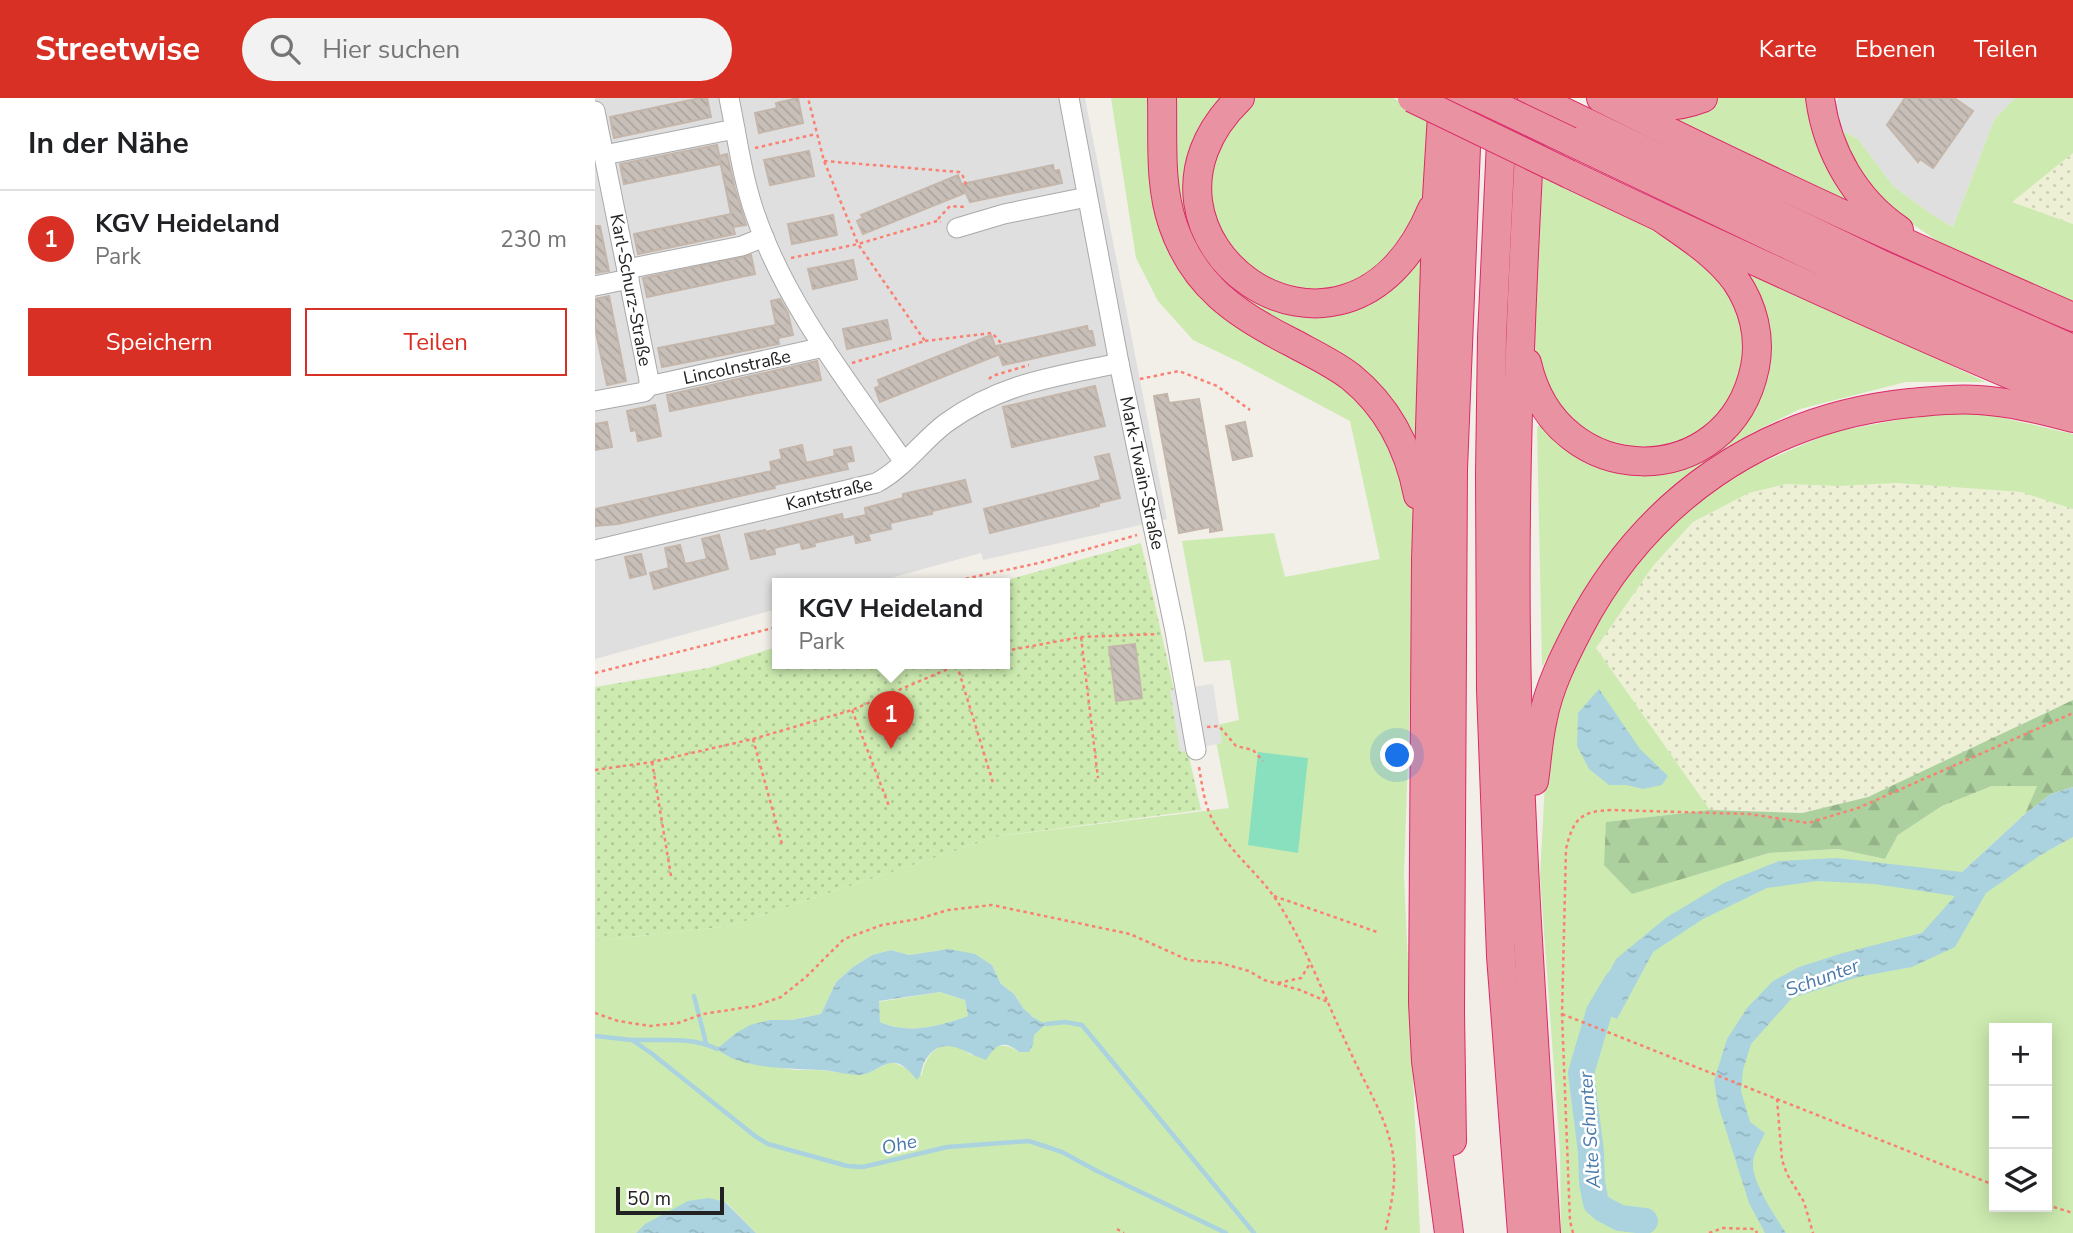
<!DOCTYPE html>
<html lang="de">
<head>
<meta charset="utf-8">
<style>
  :root { --surface:#fff; --page:#f2f2f2; --text:#202124; --muted:#757577; --line:#e0e0e0; --accent:#d93025 }
  body { margin:0; font-family:"Nunito Sans",sans-serif; background:var(--page); color:var(--text) }
  .controls { position:absolute; right:21px; bottom:21px; display:grid; overflow:hidden; border-radius:0px; box-shadow:0 4px 18px #0003 }
  .controls button { width:63px; height:63px; display:grid; place-items:center; padding:0; border:0; border-bottom:2px solid var(--line); background:var(--surface); color:var(--text); font:35px sans-serif }
  .scale { position:absolute; left:21px; bottom:18px; width:108px; box-sizing:border-box; padding-left:7px; border:4px solid #222; border-top:0; font-size:19px; line-height:24px; white-space:nowrap; color:#222; -webkit-text-stroke:5px #fff; paint-order:stroke }
  .you { position:absolute; left:803px; top:658px; width:24px; height:24px; margin:-18px; border:5px solid #fff; border-radius:50%; background:#1a73e8; box-shadow:0 0 0 10px #1a73e833 }
  .badge { display:grid; place-items:center; width:46px; height:46px; border-radius:50%; background:var(--accent); color:#fff; font-size:23px; font-weight:700 }
  .pin { position:absolute; translate:-50% -58px; filter:drop-shadow(0 2px 4px #0008) }
  .pin::after { content:''; position:absolute; top:37px; width:24px; height:21px; background:inherit; clip-path:polygon(0 0,100% 0,50% 100%) }
  .popup { position:absolute; left:177px; top:480px; width:238px; height:91px; box-sizing:border-box; display:grid; place-content:center; border-radius:0px; background:var(--surface); filter:drop-shadow(0 2px 5px #0005); font-size:23px; white-space:nowrap; color:var(--muted) }
  .popup b { font-size:26px; color:var(--text) }
  .popup::after { content:''; position:absolute; left:50%; top:100%; margin-left:-14px; border:14px solid transparent; border-top-color:var(--surface) }
  .list { margin:0; padding:0; list-style:none }
  h2 { display:flex; justify-content:space-between; align-items:center; height:91px; margin:0; padding:0 28px; font-size:30px }
  h2 small { font-size:23px; font-weight:400; color:var(--muted) }
  .list li { display:grid; grid-template-columns:46px 1fr auto; gap:21px; align-items:center; box-sizing:border-box; height:98px; padding:0 28px; border-top:2px solid var(--line) }
  .list b { display:block; font-size:26px; white-space:nowrap }
  .list p { margin:0; font-size:23px; white-space:nowrap; color:var(--muted) }
  .list em { font-size:23px; font-style:normal; color:var(--muted) }
  .actions { display:flex; gap:14px; padding:21px 28px }
  .actions a { flex:1; padding:16px 0; border:2px solid var(--accent); border-radius:0px; text-align:center; font-size:24px; color:var(--accent) }
  .actions .main { background:var(--accent); color:#fff }
  .icon { flex:none; width:38px; height:38px; fill:none; stroke:currentColor; stroke-width:2; stroke-linecap:round; stroke-linejoin:round }
  .map { position:relative; flex:none; width:1478px; height:1135px; overflow:hidden }
  header { display:flex; align-items:center; gap:42px; box-sizing:border-box; height:98px; padding:0 35px; background:var(--accent); color:#fff }
  header strong { font-size:33px }
  nav { display:flex; gap:38px; margin-inline-start:auto; font-size:24px }
  .search { width:490px; height:63px; background:var(--page); display:flex; align-items:center; gap:18px; box-sizing:border-box; padding:0 24px; border-radius:38px; color:var(--muted); font-size:26px }
  main { display:flex }
  aside { flex:1; background:var(--surface) }
  .map>svg:first-child { display:block }
</style>
</head>
<body>
<header>
<strong>Streetwise</strong>
<div class="search"><svg class="icon" aria-label="search" viewBox="0 0 24 24"><circle cx="10" cy="10" r="6"/><path d="M15 15l6 6"/></svg>Hier suchen</div>
<nav><a>Karte</a><a>Ebenen</a><a>Teilen</a></nav>
</header>
<main>
<aside>
<h2>In der Nähe<small></small></h2>
<ul class="list">
<li><span class="badge">1</span><div><b>KGV Heideland</b><p>Park</p></div><em>230 m</em></li>
</ul>
<div class="actions"><a class="main">Speichern</a><a>Teilen</a></div>
</aside>
<div class="map">
<svg width="1478" height="1135" viewBox="0 0 1478 1135">
  <defs>
    <pattern id="farmland-dots" width="8" height="8" patternUnits="userSpaceOnUse" patternTransform="scale(1.75)"><rect width="8" height="8" fill="#eef0d5"/><path d="M2 2h.1M6 6h.1" fill="none" stroke="#ccceb7" stroke-width="1.8" stroke-linecap="round"/></pattern>
    <pattern id="forest-firs" width="22" height="20" patternUnits="userSpaceOnUse" patternTransform="scale(1.75)"><rect width="22" height="20" fill="#add19e"/><path d="M5 1l3.5 6h-7zM16 11l3.5 6h-7z" fill="#95b388"/></pattern>
    <pattern id="garden-dots" width="8" height="8" patternUnits="userSpaceOnUse" patternTransform="scale(1.75)"><rect width="8" height="8" fill="#cdebb0"/><path d="M2 2h.1M6 6h.1" fill="none" stroke="#b0c997" stroke-width="1.8" stroke-linecap="round"/></pattern>
    <pattern id="water-ripples" width="26" height="14" patternUnits="userSpaceOnUse" patternTransform="scale(1.75)"><rect width="26" height="14" fill="#aad3df"/><path d="M2 4q2-2 4 0t4 0M15 11q2-2 4 0t4 0" fill="none" stroke="#92b5bf"/></pattern>
    <pattern id="building-back-hatch" width="6" height="6" patternUnits="userSpaceOnUse" patternTransform="scale(1.75)"><rect width="6" height="6" fill="#c7bfb8"/><path d="M-1 5l2 2M0 0l6 6M5-1l2 2" fill="none" stroke="#aba49e"/></pattern>
  </defs>
  <rect width="100%" height="100%" fill="#f2efe9"/>
  <!-- residential -->
  <g fill="#e0dfdf">
    <polygon points="0,0 490,0 572,421 388,462 386,455 278,485 182,485 182,511 0,561"/>
    <polygon points="1243,0 1420,0 1399,22 1358,129 1339,118 1298,88 1263,41 1246,32 1241,6"/>
  </g>
  <!-- farmland -->
  <g fill="url(#farmland-dots)">
    <polygon points="1478,55 1478,126 1416,104"/>
    <polygon points="1301,385 1426,394 1478,411 1478,602 1274,699 1207,715 1115,712 1001,550 1058,468 1099,424 1154,395 1191,386 1245,388"/>
  </g>
  <!-- grass -->
  <g fill="#cdebb0" fill-rule="evenodd">
    <path d="M 516,0 L 798,0 L 835,20 L 809,777 L 825,1135 L 161,1135 L 131,1104 C 96,1110 68,1110 41,1135 L 0,1135 L 0,843 L 135,828 L 404,738 L 634,710 L 618,628 L 644,622 L 635,562 L 609,564 L 587,443 L 679,435 L 690,479 L 785,461 L 755,323 L 644,264 L 598,242 L 563,203 L 541,160 ZM 354,851 L 397,867 L 406,886 L 419,896 L 428,910 L 439,920 L 438,947 L 424,954 C 408,941 394,951 376,957 C 372,954 366,950 361,948 C 342,942 329,961 327,977 L 297,964 L 267,977 L 225,972 L 200,972 L 162,966 L 130,957 L 175,922 L 197,922 L 226,916 L 241,884 L 258,869 L 277,857 L 296,852 L 314,857 Z"/>
    <polygon points="1043,0 1240,0 1246,32 1263,41 1298,88 1339,118 1358,129 1399,22 1420,0 1478,0 1478,55 1417,104 1478,126 1478,205 1350,148 1301,115 1265,115 1059,19"/>
    <polygon points="948,74 1391,284 1311,284 1205,311 1157,335 1105,370 1058,406 998,477 947,569 942,329 963,311 947,280 939,244"/>
    <path d="M 1379,313 L 1478,336 L 1478,411 L 1426,394 L 1301,385 L 1245,388 L 1191,386 L 1154,395 L 1098,424 L 1058,468 L 1001,550 L 1115,712 L 1012,724 L 1037,795 L 1174,755 L 1243,751 L 1290,761 L 1303,737 L 1347,708 L 1397,688 L 1442,688 L 1430,716 L 1367,774 L 1444,758 L 1478,739 L 1478,1135 L 966,1135 L 965,1054 L 945,779 L 950,684 L 964,605 L 990,531 L 1032,466 L 1085,415 L 1143,375 L 1237,334 L 1319,319 ZM 1399,930 L 1452,930 L 1452,1109 L 1399,1109 Z"/>
    <path d="M 345,894 L 370,902 L 373,918 C 344,928 315,937 285,924 L 283,904 Z"/>
  </g>
  <!-- forest -->
  <polygon fill="url(#forest-firs)" points="1478,602 1478,689 1456,696 1430,716 1442,688 1397,688 1347,708 1303,737 1290,761 1243,751 1174,755 1037,796 1009,767 1011,724 1115,712 1207,715 1273,699"/>
  <!-- garden -->
  <polygon fill="url(#garden-dots)" points="546,445 606,712 404,738 135,828 0,843 0,589 113,570 182,549 182,565 410,565 410,485 401,485"/>
  <!-- pitch -->
  <polygon fill="#88e0be" points="663,654 713,660 703,755 653,747"/>
  <!-- parking -->
  <polygon fill="#e2e2e2" points="618,586 627,645 585,654 575,592"/>
  <!-- water -->
  <g fill="url(#water-ripples)" fill-rule="evenodd">
    <polygon points="1004,591 1045,651 1073,678 1067,687 1048,691 1032,687 1014,687 994,671 982,648 983,615"/>
    <path d="M 1478,689 L 1478,739 L 1444,758 L 1391,795 L 1360,849 L 1317,869 L 1263,879 L 1197,900 L 1156,946 L 1148,972 L 1146,993 L 1155,1024 L 1170,1035 C 1166,1044 1158,1055 1158,1066 C 1158,1086 1180,1118 1191,1135 L 1170,1135 L 1154,1105 L 1123,1007 L 1119,983 L 1132,941 L 1152,910 L 1178,883 L 1204,869 L 1248,855 L 1327,835 L 1360,798 L 1279,786 L 1222,783 L 1172,790 L 1108,821 L 1058,854 L 1022,921 L 996,910 L 1021,861 L 1072,819 L 1129,785 L 1184,763 L 1242,760 L 1367,774 L 1430,716 L 1456,696 Z"/>
    <path d="M 354,851 L 380,856 L 397,867 L 406,886 L 419,896 L 428,910 L 439,920 L 451,926 L 439,937 L 438,947 L 434,954 L 424,954 C 408,941 401,947 391,962 C 369,955 349,935 331,961 C 326,968 328,975 322,982 C 316,975 310,967 301,965 C 290,963 277,976 265,977 C 253,977 240,973 227,972 C 196,970 147,972 122,951 L 141,935 L 155,927 L 175,922 L 197,922 L 226,916 L 241,884 L 258,869 L 277,857 L 296,852 L 314,857 ZM 345,894 L 370,902 L 373,918 C 344,928 314,937 285,924 L 284,903 Z"/>
    <polygon points="114,1100 130,1104 161,1135 41,1135 50,1126 93,1103"/>
  </g>
  <g fill="none" stroke-linecap="round" stroke-linejoin="round">
    <!-- stream -->
    <g stroke="#aad3df" stroke-width="4.5">
      <polyline points="99,898 111,945"/>
      <polyline points="451,926 470,924 487,927 659,1135"/>
      <polyline points="0,938 37,942 56,955 160,1038 173,1046 238,1064 252,1068 268,1069 352,1049 434,1043 467,1054 502,1073 631,1135"/>
      <path d="M 38,942 C 65,943 97,938 122,951"/>
    </g>
    <!-- river -->
    <polyline stroke="#aad3df" stroke-width="26" points="1022,884 1004,914 986,975 996,1054 997,1085 1001,1105 1008,1111 1025,1120 1050,1123"/>
  </g>
  <!-- building -->
  <g fill="url(#building-back-hatch)" stroke="#c4b6ab" stroke-width="2">
    <polygon points="105,0 112,0 116,19 19,40 15,19"/>
    <polygon points="203,0 208,25 164,35 160,15 182,10 181,5"/>
    <polygon points="1310,0 1359,0 1378,13 1338,70 1325,61 1323,64 1292,27"/>
    <polygon points="122,47 126,66 29,86 25,66"/>
    <polygon points="214,53 219,78 175,87 169,62"/>
    <polygon points="132,56 140,91 151,127 138,129 140,136 43,156 39,136 136,116 124,58"/>
    <polygon points="458,67 459,73 464,72 467,85 375,104 367,86"/>
    <polygon points="363,77 370,95 268,136 262,123 268,120 266,117"/>
    <polygon points="238,117 242,137 197,146 193,126"/>
    <polygon points="0,128 5,128 14,173 0,175"/>
    <polygon points="156,157 160,176 52,199 48,180"/>
    <polygon points="258,162 262,181 218,191 213,171"/>
    <polygon points="14,198 31,283 12,287 0,230 0,201"/>
    <polygon points="185,201 193,215 198,237 183,240 184,246 67,269 63,250 181,227 176,203"/>
    <polygon points="292,222 296,241 252,251 248,231"/>
    <polygon points="492,228 493,233 497,233 500,247 408,267 401,248"/>
    <polygon points="396,237 403,257 285,304 280,290 285,288 283,282"/>
    <polygon points="222,263 226,282 75,313 72,297"/>
    <polygon points="500,288 510,328 417,349 408,309"/>
    <polygon points="572,296 574,305 604,301 627,432 615,434 615,429 584,435 559,298"/>
    <polygon points="60,307 66,338 43,343 41,332 36,333 32,313"/>
    <polygon points="12,324 17,349 0,352 0,326"/>
    <polygon points="650,324 657,358 638,362 631,328"/>
    <polygon points="207,347 211,365 240,358 239,352 256,349 259,363 251,364 253,371 179,387 180,390 23,426 0,428 0,411 177,373 175,364 187,361 185,352"/>
    <polygon points="514,356 525,400 504,405 504,408 395,435 389,411 506,382 500,359"/>
    <polygon points="370,382 376,404 337,413 337,416 295,425 296,431 273,436 275,442 261,445 259,436 219,445 220,448 207,451 205,444 179,450 180,456 156,461 150,436 170,432 170,434 247,416 248,422 271,417 270,410 308,400 308,396"/>
    <polygon points="124,437 133,471 59,491 55,475 74,470 70,450 85,447 90,466 112,461 107,441"/>
    <polygon points="46,456 51,476 35,480 30,459"/>
    <polygon points="540,546 547,600 521,603 514,549"/>
  </g>
  <g fill="none" stroke-linecap="round" stroke-linejoin="round">
    <defs>
      <g id="minor">
        <path d="M 134,0 C 142,38 147,79 160,116 C 191,207 254,285 309,364"/>
        <polyline points="474,0 524,265 580,533 601,652"/>
        <polyline points="0,13 54,282 54,288"/>
        <polyline points="9,57 140,31"/>
        <polyline points="362,130 409,116 492,99"/>
        <polyline points="32,171 147,148 169,139"/>
        <polyline points="0,188 34,181"/>
        <polyline points="0,303 49,294 54,288 229,249"/>
        <path d="M 0,452 L 281,385 C 308,371 327,343 351,325 C 406,285 459,279 524,265"/>
      </g>
      <g id="highway">
        <path d="M 567,0 C 568,42 564,87 578,127 C 599,188 642,217 696,244 C 716,255 738,265 756,279 C 793,309 814,351 823,397"/>
        <path d="M 645,0 C 504,136 749,320 837,111"/>
        <polyline points="848,0 842,99 831,462 828,905 831,963 854,1135"/>
        <polyline points="908,0 897,239 895,375 896,592 906,858 927,1135"/>
        <path d="M 937,0 C 926,197 917,396 922,593 C 927,774 940,955 951,1135"/>
        <polyline points="940,0 1290,168 1478,251"/>
        <path d="M 1006,0 C 1161,78 1319,150 1478,219"/>
        <path d="M 1225,0 C 1232,53 1260,102 1304,132"/>
        <path d="M 1029,3 C 1055,11 1082,10 1108,0"/>
        <polyline points="975,43 1283,190 1478,277"/>
        <path d="M 974,76 C 1140,155 1308,232 1478,303"/>
        <path d="M 932,265 C 961,395 1134,396 1160,269 C 1166,239 1158,208 1141,183 C 1122,157 1094,139 1068,121"/>
        <path d="M 939,683 C 942,663 943,641 948,620 C 954,589 969,559 983,532 C 1051,401 1169,320 1315,305 C 1338,303 1361,300 1384,302 C 1416,304 1447,312 1478,320"/>
        <polyline points="857,1043 855,914 858,371 873,0"/>
      </g>
    </defs>
    <!-- minor casing -->
    <use href="#minor" stroke="#a9a9a9" stroke-width="21"/>
    <!-- highway casing -->
    <use href="#highway" stroke="#dc2a67" stroke-width="30"/>
    <!-- path -->
    <g stroke="#fa8072" stroke-width="2.5" stroke-dasharray="3.5 3.5" stroke-linecap="butt">
      <polyline points="160,50 221,36"/>
      <polyline points="229,63 364,74 367,76 372,89"/>
      <polyline points="343,121 355,108 371,109"/>
      <polyline points="196,160 263,146 229,63 213,0"/>
      <polyline points="330,243 397,235 407,246"/>
      <polyline points="257,265 330,243 263,146 342,123 346,124"/>
      <polyline points="394,281 397,278 434,267"/>
      <polyline points="545,281 584,273 622,288 655,312"/>
      <polyline points="350,485 444,465 542,437"/>
      <polyline points="486,539 503,680"/>
      <polyline points="410,553 486,539 563,536"/>
      <polyline points="362,567 398,685"/>
      <polyline points="0,575 182,529"/>
      <polyline points="257,612 294,708"/>
      <polyline points="612,629 624,628 641,648 658,652 668,663"/>
      <polyline points="158,641 187,746"/>
      <polyline points="57,664 76,778"/>
      <path d="M 604,669 C 607,687 609,704 617,721 C 632,751 661,773 680,800 C 712,848 730,902 755,953 C 769,985 790,1016 797,1051 C 803,1080 796,1107 790,1135"/>
      <polyline points="0,672 57,664 158,641 257,612 367,565"/>
      <polyline points="679,798 782,834"/>
      <polyline points="683,885 706,880 716,864"/>
      <polyline points="0,915 23,923 55,928 83,925 108,916 160,908 186,899 211,879 249,841 287,827 323,821 353,812 397,807 535,836 593,862 625,865 654,873 669,882 705,892 733,904"/>
      <polyline points="967,916 1399,1087"/>
      <polyline points="1182,1001 1187,1062 1192,1076 1209,1104 1218,1135"/>
      <polyline points="1452,1107 1478,1115"/>
      <polyline points="522,1131 529,1135"/>
      <path d="M 978,1135 L 975,1123 L 967,916 L 971,751 C 978,722 985,713 1016,712 L 1155,716 L 1213,725 L 1263,710 L 1478,615"/>
      <polyline points="1114,1135 1128,1130 1160,1131 1162,1135"/>
    </g>
    <!-- minor -->
    <use href="#minor" stroke="#fff" stroke-width="19"/>
    <!-- highway -->
    <use href="#highway" stroke="#e892a2" stroke-width="28"/>
    <defs>
      <g id="highway-bridge">
        <polyline points="817,0 974,76"/>
        <polyline points="885,0 975,43"/>
      </g>
    </defs>
    <!-- highway-bridge casing -->
    <use href="#highway-bridge" stroke="#dc2a67" stroke-width="30" stroke-linecap="butt"/>
    <!-- highway-bridge -->
    <use href="#highway-bridge" stroke="#e892a2" stroke-width="28"/>
  </g>
  <g text-anchor="middle" stroke-width="5" stroke-linejoin="round" paint-order="stroke">
    <!-- street labels -->
    <g font-size="18" fill="#222" stroke="#fff">
      <text transform="translate(36 192) rotate(79)" y="6">Karl-Schurz-Straße</text>
      <text transform="translate(142 269) rotate(-12)" y="6">Lincolnstraße</text>
      <text transform="translate(547 375) rotate(78)" y="6">Mark-Twain-Straße</text>
      <text transform="translate(234 396) rotate(-14)" y="6">Kantstraße</text>
    </g>
    <!-- water labels -->
    <g font-size="19" font-style="italic" fill="#4a7aab" stroke="#fff">
      <text transform="translate(1227 879) rotate(-20)" y="7">Schunter</text>
      <text transform="translate(994 1032) rotate(-94)" y="7">Alte Schunter</text>
      <text transform="translate(304 1046) rotate(-13)" y="7">Ohe</text>
    </g>
  </g>
</svg>
<div class="controls">
<button>+</button>
<button>−</button>
<button><svg class="icon" aria-label="layers" viewBox="0 0 24 24"><path d="M12 4l9 5-9 5-9-5zM3 14l9 5 9-5"/></svg></button>
</div>
<div class="scale">50 m</div>
<div class="you"></div>
<div class="pin badge" style="left:296px;top:651px">1</div>
<div class="popup"><b>KGV Heideland</b>Park</div>
</div>
</main>
</body>
</html>
